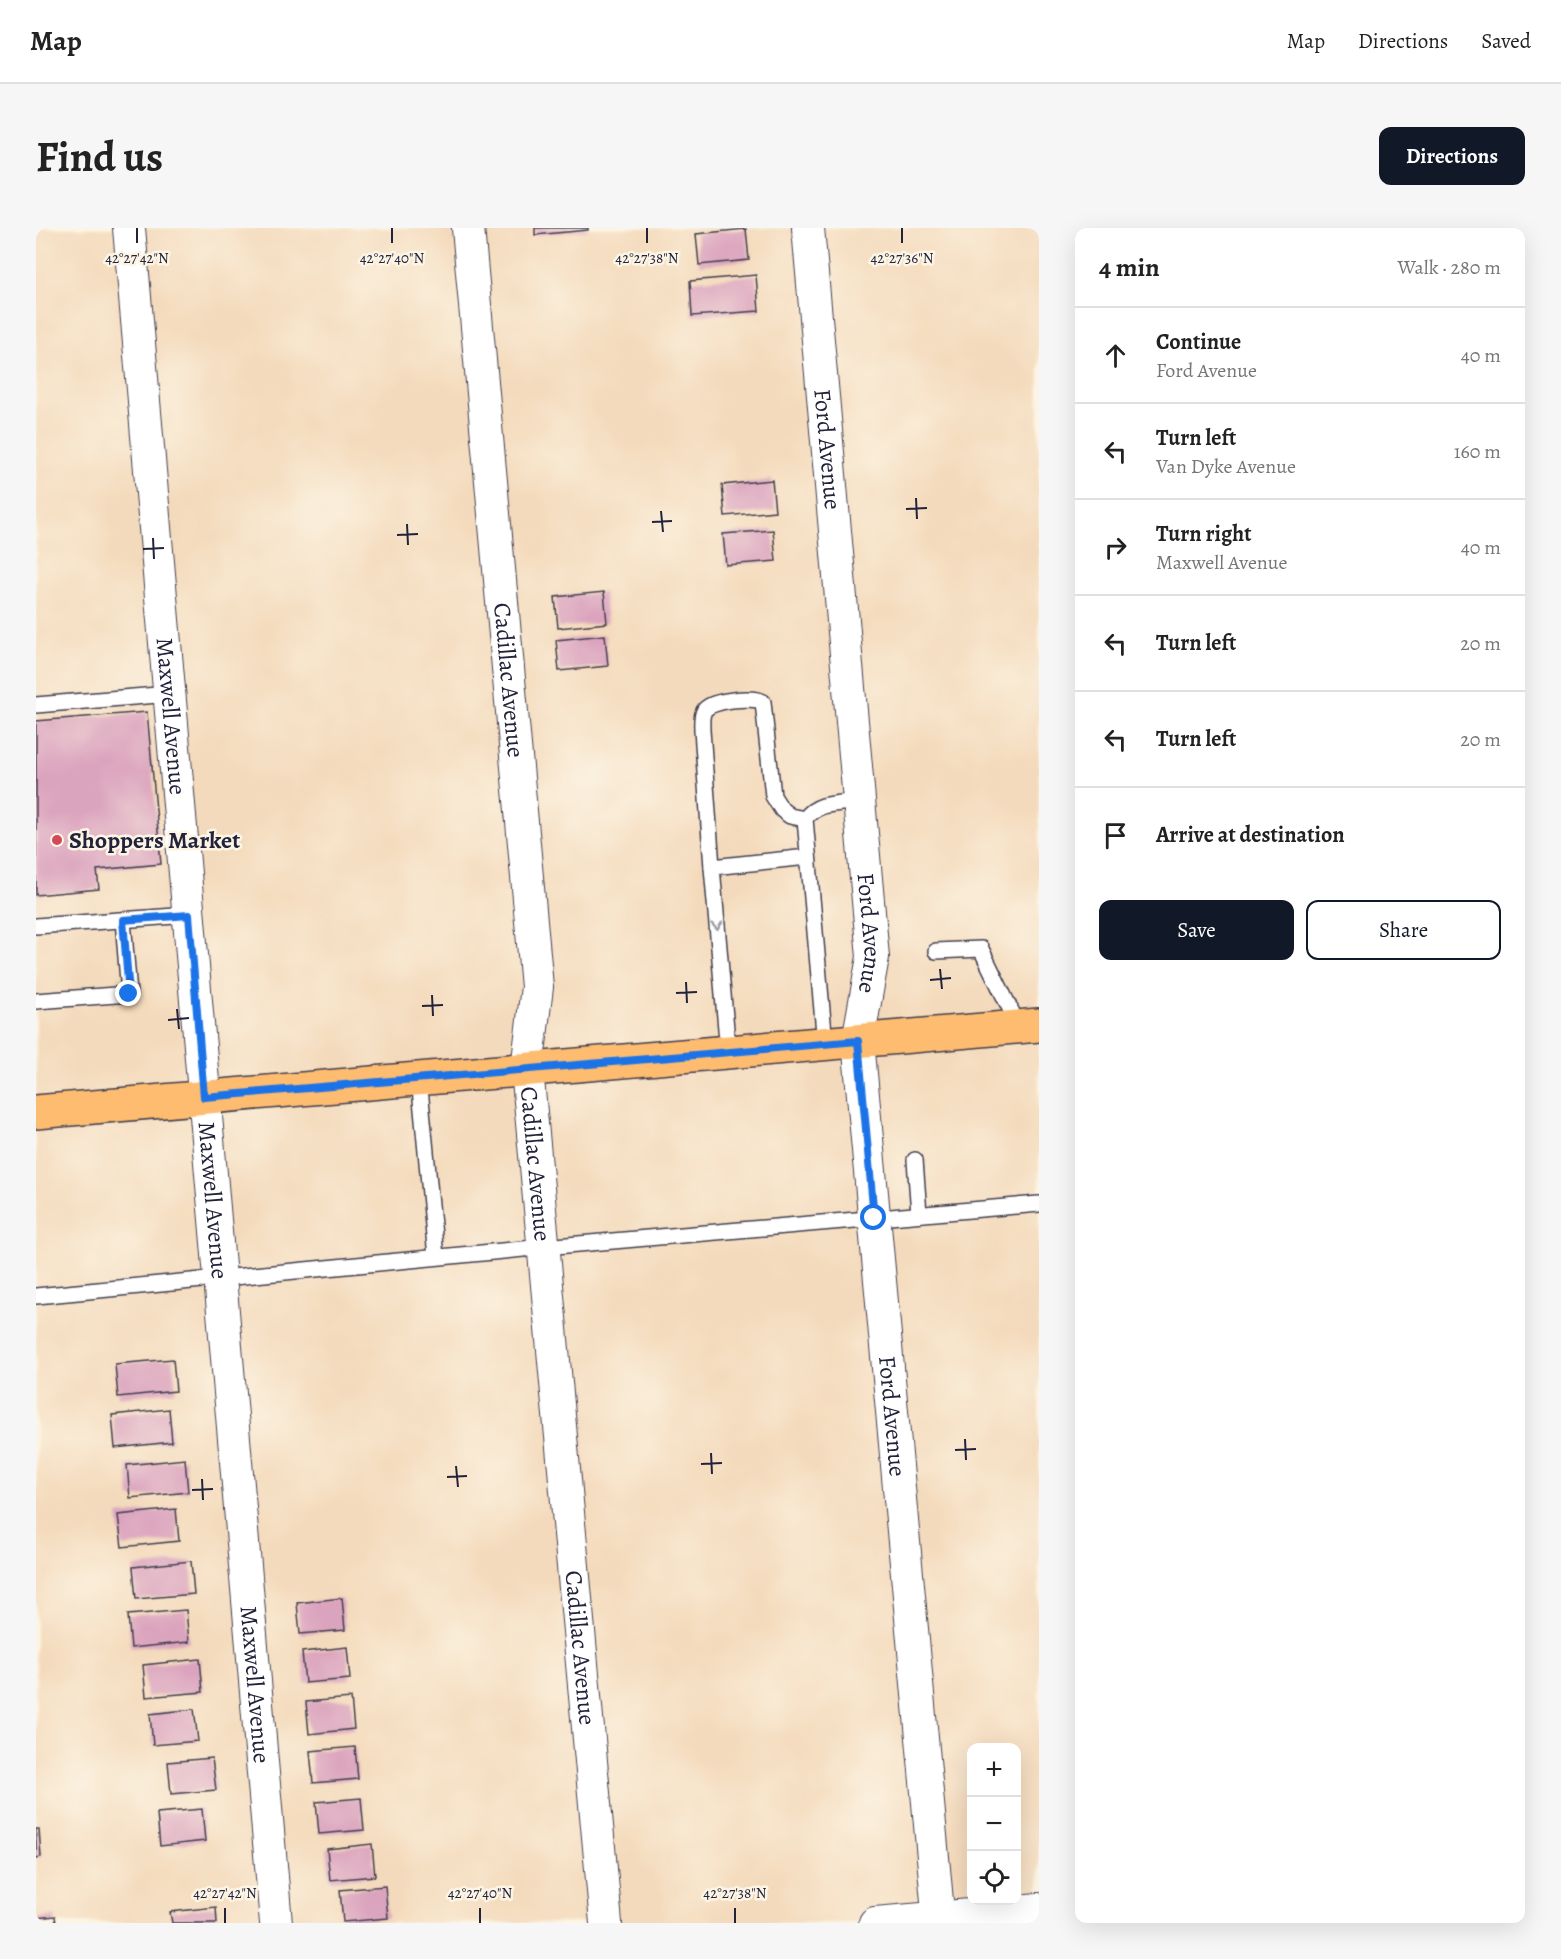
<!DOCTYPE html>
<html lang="en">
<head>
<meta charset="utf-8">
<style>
  :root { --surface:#fff; --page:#f6f6f6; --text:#222; --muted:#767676; --line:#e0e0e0; --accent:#111827 }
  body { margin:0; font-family:Alegreya,serif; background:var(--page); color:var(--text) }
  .controls { position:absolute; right:18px; bottom:18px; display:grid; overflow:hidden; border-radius:12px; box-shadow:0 6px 24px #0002 }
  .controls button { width:54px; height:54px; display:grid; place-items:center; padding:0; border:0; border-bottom:2px solid var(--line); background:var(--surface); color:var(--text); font:30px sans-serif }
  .stop { position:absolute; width:18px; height:18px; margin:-14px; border:4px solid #1a73e8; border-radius:50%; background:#fff }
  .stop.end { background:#1a73e8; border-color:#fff; box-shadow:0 2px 6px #0008 }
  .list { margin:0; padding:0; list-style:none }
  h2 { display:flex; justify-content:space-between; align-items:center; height:78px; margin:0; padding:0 24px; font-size:26px }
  h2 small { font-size:20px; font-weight:400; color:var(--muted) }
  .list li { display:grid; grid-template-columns:39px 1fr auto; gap:18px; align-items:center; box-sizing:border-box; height:96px; padding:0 24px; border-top:2px solid var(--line) }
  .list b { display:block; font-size:22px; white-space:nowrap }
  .list p { margin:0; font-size:20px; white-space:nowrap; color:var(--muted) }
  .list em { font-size:20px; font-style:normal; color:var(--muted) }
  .actions { display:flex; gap:12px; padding:18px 24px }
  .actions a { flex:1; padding:14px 0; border:2px solid var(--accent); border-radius:12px; text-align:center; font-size:21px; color:var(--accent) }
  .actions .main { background:var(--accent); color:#fff }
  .icon { flex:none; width:33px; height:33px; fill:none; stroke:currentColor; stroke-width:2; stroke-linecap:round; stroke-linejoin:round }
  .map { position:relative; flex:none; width:1003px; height:1695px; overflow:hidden; border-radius:12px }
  header { display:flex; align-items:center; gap:36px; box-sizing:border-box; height:84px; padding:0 30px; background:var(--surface); border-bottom:2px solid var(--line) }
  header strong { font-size:28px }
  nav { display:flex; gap:33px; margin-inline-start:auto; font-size:21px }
  .intro { display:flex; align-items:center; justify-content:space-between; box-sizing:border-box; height:144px; padding:0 36px }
  h1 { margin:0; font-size:42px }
  .button { padding:15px 27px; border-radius:12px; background:var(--accent); color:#fff; font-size:21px; font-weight:700 }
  main { display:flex; gap:36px; padding:0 36px }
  aside { flex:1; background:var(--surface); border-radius:12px; box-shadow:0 6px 24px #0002 }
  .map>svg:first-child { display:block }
</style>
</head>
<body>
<header>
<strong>Map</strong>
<nav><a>Map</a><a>Directions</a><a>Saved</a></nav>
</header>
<div class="intro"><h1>Find us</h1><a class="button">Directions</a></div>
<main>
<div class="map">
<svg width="1003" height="1695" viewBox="0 0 1003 1695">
  <rect width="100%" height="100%" fill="#fcf5e5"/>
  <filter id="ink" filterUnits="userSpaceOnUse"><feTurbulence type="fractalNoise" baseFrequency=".0167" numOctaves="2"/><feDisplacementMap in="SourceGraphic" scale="12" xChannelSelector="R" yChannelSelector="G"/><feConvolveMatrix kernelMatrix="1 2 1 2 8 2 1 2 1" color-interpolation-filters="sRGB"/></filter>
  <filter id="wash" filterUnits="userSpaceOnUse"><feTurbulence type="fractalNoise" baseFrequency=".008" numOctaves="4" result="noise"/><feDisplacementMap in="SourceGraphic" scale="24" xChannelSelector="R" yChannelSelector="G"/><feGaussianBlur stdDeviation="1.35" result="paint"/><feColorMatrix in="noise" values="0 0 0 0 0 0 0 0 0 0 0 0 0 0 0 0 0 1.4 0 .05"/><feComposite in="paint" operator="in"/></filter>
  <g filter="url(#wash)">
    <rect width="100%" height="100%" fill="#f4dabc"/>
    <g id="blocks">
      <!-- building -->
      <g fill="#dba4be">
        <polygon points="499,0 552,0 552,2 499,7"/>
        <polygon points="710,1 713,32 663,37 660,6"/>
        <polygon points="720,47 723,83 656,88 654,53"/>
        <polygon points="736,252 739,283 689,288 686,257"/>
        <polygon points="737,302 740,333 690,337 687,306"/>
        <polygon points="568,364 571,395 522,400 519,369"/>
        <polygon points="569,407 572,438 523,443 520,412"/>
        <polygon points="111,484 125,636 61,642 63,661 0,667 0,493"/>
        <polygon points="137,1131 140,1163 82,1169 79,1136"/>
        <polygon points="133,1181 136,1214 79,1220 76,1187"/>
        <polygon points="149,1231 152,1264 94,1270 91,1237"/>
        <polygon points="140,1281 143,1313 86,1319 82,1287"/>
        <polygon points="155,1333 158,1366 100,1371 97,1339"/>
        <polygon points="306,1370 309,1402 264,1406 261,1375"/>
        <polygon points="150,1382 153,1414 95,1420 92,1387"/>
        <polygon points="311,1419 314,1451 269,1455 266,1424"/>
        <polygon points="164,1431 167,1464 110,1469 107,1437"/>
        <polygon points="315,1470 318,1501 273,1506 270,1474"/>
        <polygon points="158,1481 162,1513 117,1517 114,1486"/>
        <polygon points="319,1519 322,1551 277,1555 274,1523"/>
        <polygon points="176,1530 180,1562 135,1566 132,1534"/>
        <polygon points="325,1570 328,1602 283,1606 280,1574"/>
        <polygon points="166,1581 169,1613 124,1618 121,1585"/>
        <polygon points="0,1601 3,1601 5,1629 0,1630"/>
        <polygon points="336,1616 339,1648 294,1652 291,1621"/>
        <polygon points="349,1658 352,1690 307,1694 304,1662"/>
        <polygon points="180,1679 181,1695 136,1695 134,1684"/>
        <polygon points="19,1688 20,1695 0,1695 0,1690"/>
      </g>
    </g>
  </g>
  <g filter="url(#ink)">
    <use href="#blocks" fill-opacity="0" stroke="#423e4e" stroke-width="1.5"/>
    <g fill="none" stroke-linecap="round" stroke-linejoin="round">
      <defs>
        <g id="lane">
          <polyline points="0,477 134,466"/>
          <path d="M 769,591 L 754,588 L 746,582 L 737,568 L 727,474 C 717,468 673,472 668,483 C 665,488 666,496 666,502 L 676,639 L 772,629"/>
          <polyline points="676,639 692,824"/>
          <polyline points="0,698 153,687"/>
          <polyline points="900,723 945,721 983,799"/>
          <polyline points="0,773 93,766 87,692"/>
          <path d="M 789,816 L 769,591 C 781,573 804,576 824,573"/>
          <polyline points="383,850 400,1029"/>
          <polyline points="879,932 883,986"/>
          <polyline points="0,1068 508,1019 1003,976"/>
        </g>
        <g id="street">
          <path id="s1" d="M 93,0 L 240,1695"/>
          <path id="s2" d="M 432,0 L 501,759 L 491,841 L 570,1695"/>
          <path id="s3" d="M 772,0 L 837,729 L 822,813 L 903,1695"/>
          <polyline points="839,1695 1003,1681"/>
        </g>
        <polyline id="primary" points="0,884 1003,797"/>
      </defs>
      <!-- lane casing -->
      <use href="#lane" stroke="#423e4e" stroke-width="18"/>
      <!-- street casing -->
      <use href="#street" stroke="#423e4e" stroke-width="34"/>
      <!-- primary casing -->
      <use href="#primary" stroke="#423e4e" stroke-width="36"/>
      <!-- lane -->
      <use href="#lane" stroke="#fff" stroke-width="15"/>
      <!-- street -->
      <use href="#street" stroke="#fff" stroke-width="32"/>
      <!-- primary -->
      <use href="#primary" stroke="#fdbc70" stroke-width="33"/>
    </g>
    <!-- one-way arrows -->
    <defs><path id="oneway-chevron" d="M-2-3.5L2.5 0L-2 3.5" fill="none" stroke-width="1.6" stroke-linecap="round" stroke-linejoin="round" transform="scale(1.5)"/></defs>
    <use stroke="#9c9ca7" href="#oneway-chevron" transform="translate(681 698) rotate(85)"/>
  </g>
  <g fill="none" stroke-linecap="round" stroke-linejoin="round" filter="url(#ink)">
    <!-- route -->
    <polyline stroke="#1a73e8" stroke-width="8" points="93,766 87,692 153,687 168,869 822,813 838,990"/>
  </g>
  <!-- ticks -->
  <path fill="none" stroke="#22223b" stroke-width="2" d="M 101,0 L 101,15M 356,0 L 356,15M 611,0 L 611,15M 866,0 L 866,15M 880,270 L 881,291M 870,281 L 891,280M 625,283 L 627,304M 616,294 L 636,293M 371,296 L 372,317M 361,307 L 382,306M 117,310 L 118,331M 107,321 L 128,320M 904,741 L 906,761M 894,752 L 915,750M 650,754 L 651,775M 640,765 L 661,764M 396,767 L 397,788M 386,778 L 407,777M 141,781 L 143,801M 132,792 L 153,790M 929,1211 L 930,1232M 919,1222 L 940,1221M 675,1225 L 676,1246M 665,1236 L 686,1235M 420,1238 L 422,1259M 411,1249 L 431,1248M 166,1251 L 167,1272M 156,1262 L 177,1261M 189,1680 L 189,1695M 444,1680 L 444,1695M 699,1680 L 699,1695"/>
  <!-- markers -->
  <circle fill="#d1495b" stroke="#fcf5e5" stroke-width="2" cx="21" cy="612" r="6"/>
  <g text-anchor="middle" stroke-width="5" stroke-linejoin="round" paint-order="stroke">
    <!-- street labels -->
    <g font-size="24" fill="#22223b" stroke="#fcf5e5">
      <text dy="8" stroke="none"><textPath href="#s3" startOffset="222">Ford Avenue</textPath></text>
      <text dy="8" stroke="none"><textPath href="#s2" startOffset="454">Cadillac Avenue</textPath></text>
      <text dy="8" stroke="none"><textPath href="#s1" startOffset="490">Maxwell Avenue</textPath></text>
      <text dy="8" stroke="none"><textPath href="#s3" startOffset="708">Ford Avenue</textPath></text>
      <text dy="8" stroke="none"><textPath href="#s2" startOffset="940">Cadillac Avenue</textPath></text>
      <text dy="8" stroke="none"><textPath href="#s1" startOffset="976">Maxwell Avenue</textPath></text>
      <text dy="8" stroke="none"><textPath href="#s3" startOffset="1194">Ford Avenue</textPath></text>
      <text dy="8" stroke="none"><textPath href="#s2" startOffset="1426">Cadillac Avenue</textPath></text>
      <text dy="8" stroke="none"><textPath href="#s1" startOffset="1462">Maxwell Avenue</textPath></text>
    </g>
    <!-- poi labels -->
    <g font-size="24" font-weight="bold" fill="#22223b" stroke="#fcf5e5" text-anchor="start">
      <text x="33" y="620">Shoppers Market</text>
    </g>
  </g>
  <g font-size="15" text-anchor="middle" fill="#22223b" stroke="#fcf5e5" stroke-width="5" stroke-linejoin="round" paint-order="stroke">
    <text x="101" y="35">42°27'42"N</text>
    <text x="356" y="35">42°27'40"N</text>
    <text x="611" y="35">42°27'38"N</text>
    <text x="866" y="35">42°27'36"N</text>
    <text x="189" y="1670">42°27'42"N</text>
    <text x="444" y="1670">42°27'40"N</text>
    <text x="699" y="1670">42°27'38"N</text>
  </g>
</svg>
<div class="controls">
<button>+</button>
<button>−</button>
<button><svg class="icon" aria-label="locate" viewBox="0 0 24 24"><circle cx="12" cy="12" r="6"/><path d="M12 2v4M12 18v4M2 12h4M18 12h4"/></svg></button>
</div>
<div class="stop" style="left:838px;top:990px"></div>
<div class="stop end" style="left:93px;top:766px"></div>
</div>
<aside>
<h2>4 min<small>Walk · 280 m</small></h2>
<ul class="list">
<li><svg class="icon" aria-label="ahead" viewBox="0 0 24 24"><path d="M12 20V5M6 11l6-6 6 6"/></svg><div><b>Continue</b><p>Ford Avenue</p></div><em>40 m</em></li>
<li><svg class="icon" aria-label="left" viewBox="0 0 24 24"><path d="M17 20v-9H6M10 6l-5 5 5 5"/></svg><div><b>Turn left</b><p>Van Dyke Avenue</p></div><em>160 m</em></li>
<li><svg class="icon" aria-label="right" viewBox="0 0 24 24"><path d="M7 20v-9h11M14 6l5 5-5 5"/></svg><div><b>Turn right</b><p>Maxwell Avenue</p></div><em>40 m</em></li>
<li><svg class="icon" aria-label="left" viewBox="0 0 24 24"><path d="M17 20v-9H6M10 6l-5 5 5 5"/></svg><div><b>Turn left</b></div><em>20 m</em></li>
<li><svg class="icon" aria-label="left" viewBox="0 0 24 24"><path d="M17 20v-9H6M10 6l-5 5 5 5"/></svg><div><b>Turn left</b></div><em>20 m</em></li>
<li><svg class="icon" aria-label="arrive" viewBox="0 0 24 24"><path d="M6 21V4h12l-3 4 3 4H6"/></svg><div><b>Arrive at destination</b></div></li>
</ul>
<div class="actions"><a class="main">Save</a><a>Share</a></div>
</aside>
</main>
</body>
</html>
